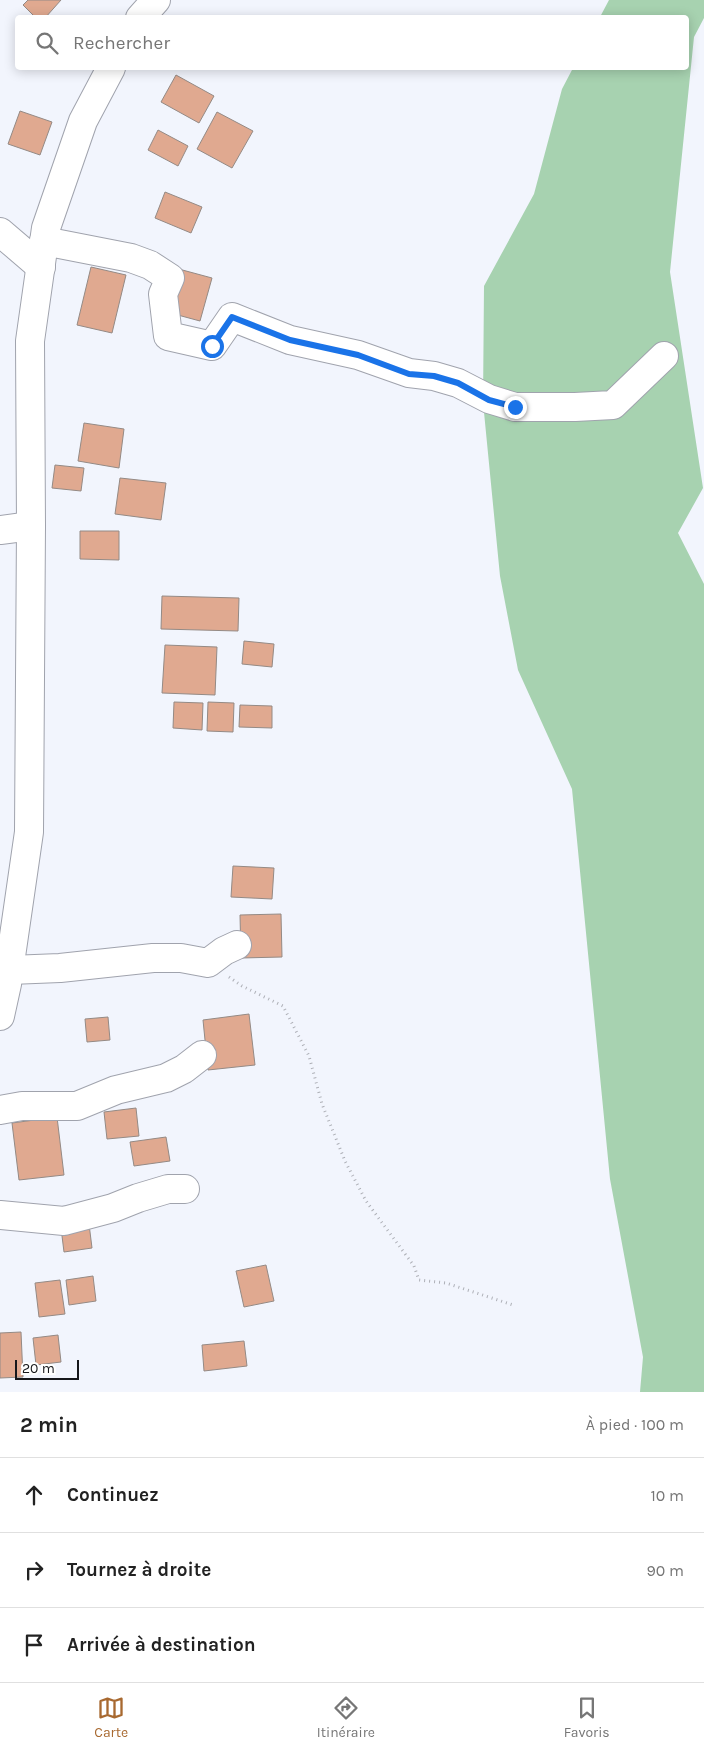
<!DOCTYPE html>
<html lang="fr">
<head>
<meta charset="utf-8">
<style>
  :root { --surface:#fff; --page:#f2f2f2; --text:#222; --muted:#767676; --line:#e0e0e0; --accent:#a86930 }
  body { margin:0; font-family:Karla,sans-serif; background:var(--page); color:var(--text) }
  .scale { position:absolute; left:15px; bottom:12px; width:64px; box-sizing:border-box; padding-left:5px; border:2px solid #16171b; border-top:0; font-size:14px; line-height:18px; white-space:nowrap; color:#16171b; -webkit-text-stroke:4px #fff; paint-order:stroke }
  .stop { position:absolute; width:15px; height:15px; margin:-11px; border:4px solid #1a73e8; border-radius:50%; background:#fff }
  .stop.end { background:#1a73e8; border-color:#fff; box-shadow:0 1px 5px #0008 }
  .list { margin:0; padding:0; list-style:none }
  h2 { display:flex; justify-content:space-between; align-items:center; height:65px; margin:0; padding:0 20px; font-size:21px }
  h2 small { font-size:16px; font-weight:400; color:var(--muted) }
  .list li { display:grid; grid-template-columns:32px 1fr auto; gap:15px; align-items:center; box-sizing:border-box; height:75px; padding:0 20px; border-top:1px solid var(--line) }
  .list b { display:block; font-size:19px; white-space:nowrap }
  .list em { font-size:16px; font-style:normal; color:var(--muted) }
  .icon { flex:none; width:28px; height:28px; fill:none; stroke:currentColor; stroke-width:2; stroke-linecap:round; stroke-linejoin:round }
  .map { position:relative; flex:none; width:704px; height:1392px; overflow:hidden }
  .search { position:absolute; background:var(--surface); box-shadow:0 2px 12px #0003; left:15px; right:15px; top:15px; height:55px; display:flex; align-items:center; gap:12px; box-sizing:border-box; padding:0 18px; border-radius:5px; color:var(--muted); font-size:19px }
  .sheet { height:290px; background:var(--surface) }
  nav { display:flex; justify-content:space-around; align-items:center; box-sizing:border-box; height:70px; border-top:1px solid var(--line); background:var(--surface); font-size:14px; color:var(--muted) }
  nav a { display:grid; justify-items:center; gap:2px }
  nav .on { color:var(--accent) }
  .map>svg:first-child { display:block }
</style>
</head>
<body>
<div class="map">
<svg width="704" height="1392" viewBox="0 0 704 1392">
  <rect width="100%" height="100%" fill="#f2f5fd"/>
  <!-- green -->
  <polygon fill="#a7d2b0" points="609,0 704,0 704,18 694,37 670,272 703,488 678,533 704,584 704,1392 640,1392 643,1357 610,1179 572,789 518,670 500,576 483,402 484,286 534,194 562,89 573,68 686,68 686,18 600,17"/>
  <!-- building -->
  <g fill="#e0a990" stroke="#948a85">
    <polygon points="28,0 61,0 45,18 36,18 23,5"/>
    <polygon points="176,75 214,96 199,123 161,102"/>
    <polygon points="20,111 52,122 40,155 8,144"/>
    <polygon points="217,112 253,131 232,168 197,149"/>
    <polygon points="158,130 188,146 178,166 148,150"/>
    <polygon points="165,192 202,207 191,233 155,218"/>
    <polygon points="91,267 126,275 112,333 77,325"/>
    <polygon points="175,268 212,278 200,321 163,311"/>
    <polygon points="84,423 124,429 119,468 78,461"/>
    <polygon points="55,465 84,468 81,491 52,488"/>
    <polygon points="120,478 166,483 161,520 115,514"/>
    <polygon points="80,531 119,531 119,560 80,559"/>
    <polygon points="162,596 239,598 238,631 161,629"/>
    <polygon points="244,641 274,644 272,667 242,664"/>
    <polygon points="165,645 217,647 215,695 162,693"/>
    <polygon points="174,702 203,703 202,730 173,728"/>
    <polygon points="208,702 234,703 233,732 207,731"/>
    <polygon points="240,705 272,706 272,728 239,727"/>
    <polygon points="233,866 274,868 272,899 231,897"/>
    <polygon points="281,914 282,957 241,958 240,915"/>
    <polygon points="249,1014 255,1065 208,1070 203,1020"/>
    <polygon points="108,1017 110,1040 87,1042 85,1019"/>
    <polygon points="136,1108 139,1136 107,1139 104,1112"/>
    <polygon points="57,1117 64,1175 19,1180 12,1123"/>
    <polygon points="166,1137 170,1161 134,1166 130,1142"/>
    <polygon points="89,1224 92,1248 64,1252 61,1228"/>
    <polygon points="266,1265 274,1301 244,1307 236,1271"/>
    <polygon points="93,1276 96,1301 69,1305 66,1280"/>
    <polygon points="60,1280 65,1314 39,1317 35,1283"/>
    <polygon points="21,1332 23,1377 0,1378 0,1333"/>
    <polygon points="58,1335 61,1362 36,1365 33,1338"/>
    <polygon points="244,1341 247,1366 204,1371 202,1345"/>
  </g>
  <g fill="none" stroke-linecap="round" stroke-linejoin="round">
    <defs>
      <g id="minor">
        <polyline points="140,18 156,0"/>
        <polyline points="0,232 41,267"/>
        <polyline points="44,241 131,258 150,265 170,278 163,294 168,336 212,346 232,317 290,340 358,355 409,373 434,376 458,383 489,399 515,407 575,407 613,405 664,356"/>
        <polyline points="0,530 31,526"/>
        <polyline points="10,970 60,968 153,958 181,958 208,963 224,951 237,945"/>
        <polyline points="0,1016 7,984 29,832 31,526 30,341 46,228 83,121 111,68"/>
        <polyline points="0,1110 22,1106 77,1106 116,1090 166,1078 184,1069 202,1055"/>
        <polyline points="0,1215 64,1221 113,1208 138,1198 168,1189 185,1189"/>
      </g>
    </defs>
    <!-- minor casing -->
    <use href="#minor" stroke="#a0a3ad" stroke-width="30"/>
    <!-- path -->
    <polyline stroke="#aeb0b7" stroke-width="3" stroke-dasharray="1 4" stroke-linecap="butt" points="229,977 242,986 283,1006 309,1056 322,1104 345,1161 366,1201 414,1266 419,1280 446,1283 513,1305"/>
    <!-- minor -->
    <use href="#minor" stroke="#fff" stroke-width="28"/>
  </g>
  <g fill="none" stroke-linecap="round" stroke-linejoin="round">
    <!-- route -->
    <polyline stroke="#1a73e8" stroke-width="6" points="212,346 232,317 290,340 358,355 409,374 434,376 458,383 489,400 515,407"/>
  </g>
</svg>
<div class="scale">20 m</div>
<div class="stop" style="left:212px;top:346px"></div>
<div class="stop end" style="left:515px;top:407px"></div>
<div class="search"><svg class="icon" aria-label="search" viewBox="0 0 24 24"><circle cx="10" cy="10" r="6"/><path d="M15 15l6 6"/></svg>Rechercher</div>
</div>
<section class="sheet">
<h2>2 min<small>À pied · 100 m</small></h2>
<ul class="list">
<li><svg class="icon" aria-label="ahead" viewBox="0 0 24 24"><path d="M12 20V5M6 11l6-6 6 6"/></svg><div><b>Continuez</b></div><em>10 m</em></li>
<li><svg class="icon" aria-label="right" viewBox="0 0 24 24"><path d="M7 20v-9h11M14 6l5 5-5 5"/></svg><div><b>Tournez à droite</b></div><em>90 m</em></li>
<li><svg class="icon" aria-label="arrive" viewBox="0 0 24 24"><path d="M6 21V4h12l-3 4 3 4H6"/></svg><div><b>Arrivée à destination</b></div></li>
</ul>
</section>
<nav>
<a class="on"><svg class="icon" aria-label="map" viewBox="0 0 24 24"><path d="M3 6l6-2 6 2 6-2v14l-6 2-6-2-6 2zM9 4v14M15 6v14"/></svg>Carte</a>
<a><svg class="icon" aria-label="directions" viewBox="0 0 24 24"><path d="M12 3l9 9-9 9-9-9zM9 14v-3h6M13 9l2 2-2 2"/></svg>Itinéraire</a>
<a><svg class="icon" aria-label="saved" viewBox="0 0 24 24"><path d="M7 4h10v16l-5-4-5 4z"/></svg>Favoris</a>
</nav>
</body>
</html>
